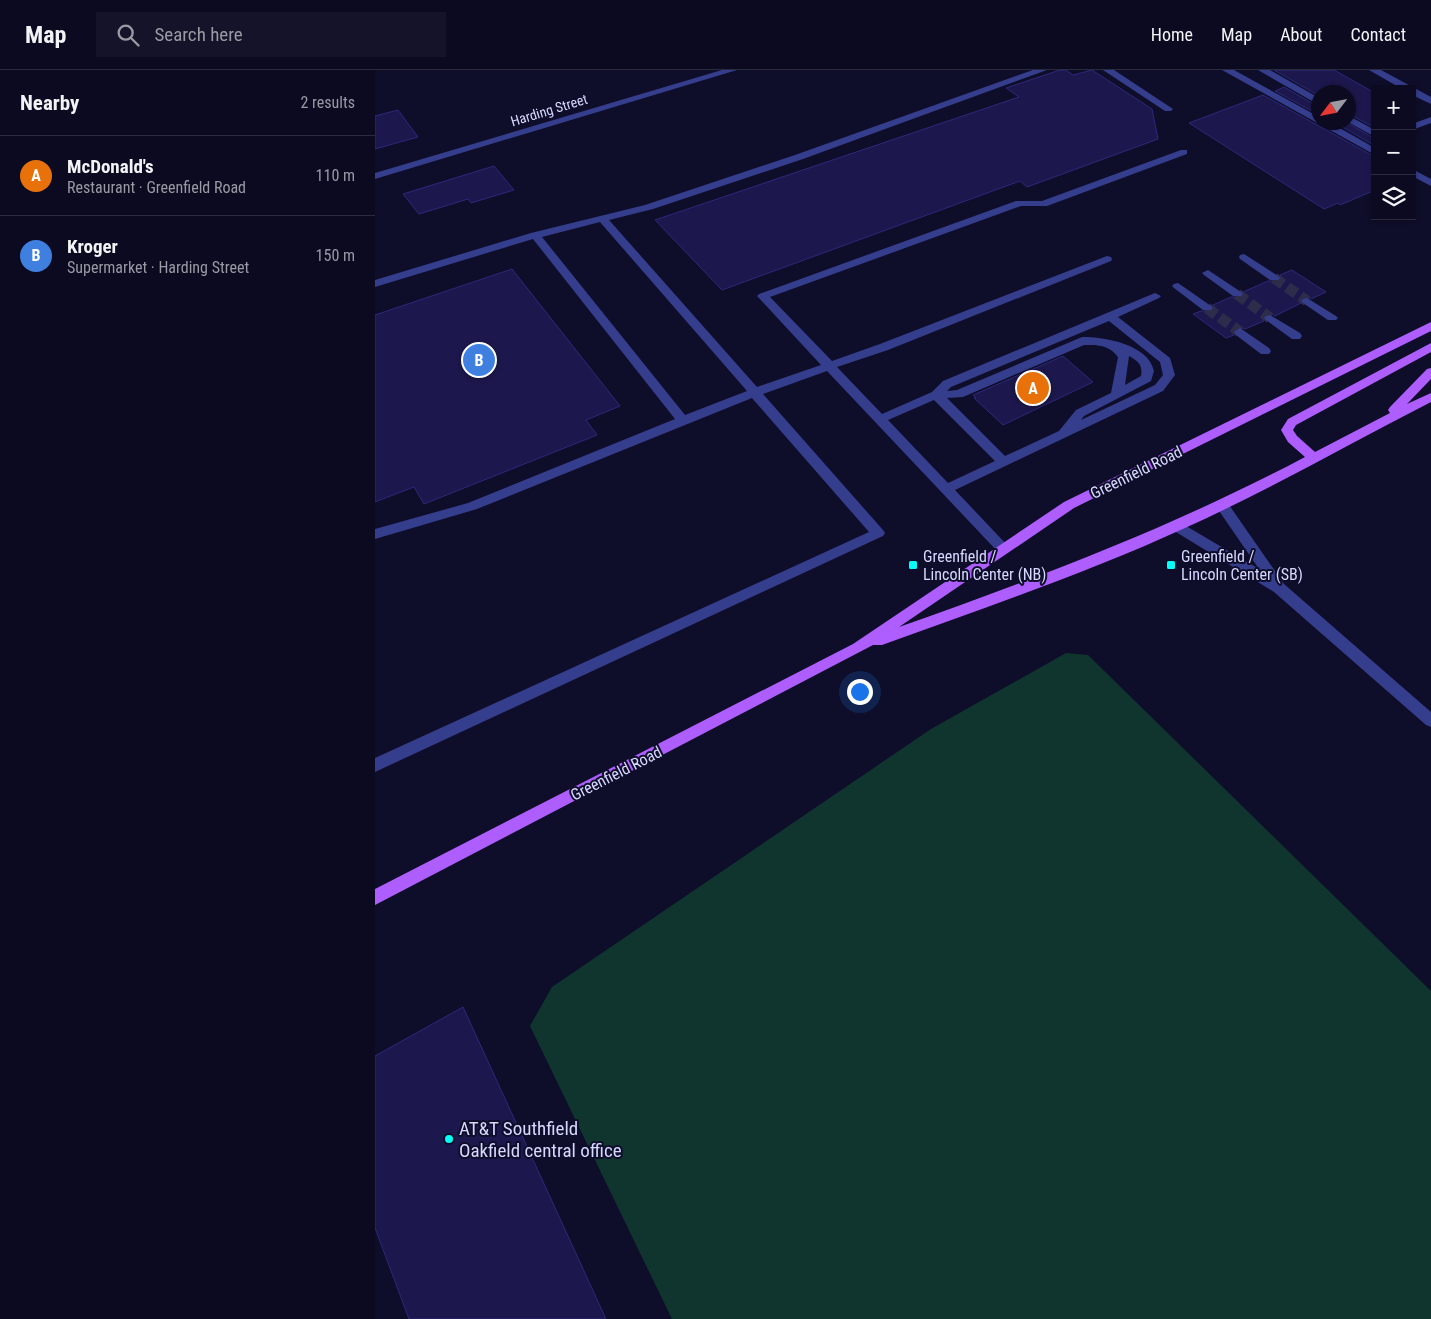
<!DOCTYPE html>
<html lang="en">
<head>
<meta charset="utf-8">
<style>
  :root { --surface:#0b0a20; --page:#141329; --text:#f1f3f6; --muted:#9a9aa5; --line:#2b2b3e; --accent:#03fff7 }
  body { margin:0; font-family:"Roboto Condensed",sans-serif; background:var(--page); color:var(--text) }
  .controls { position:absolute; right:15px; top:15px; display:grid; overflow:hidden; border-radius:0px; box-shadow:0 1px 4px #0004 }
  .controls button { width:45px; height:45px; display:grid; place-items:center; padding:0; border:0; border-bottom:1px solid var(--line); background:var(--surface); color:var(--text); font:25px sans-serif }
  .compass { position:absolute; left:936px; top:15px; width:45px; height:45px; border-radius:50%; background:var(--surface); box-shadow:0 1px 4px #0004; rotate:238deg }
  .you { position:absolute; left:484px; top:621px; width:18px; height:18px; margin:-12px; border:4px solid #fff; border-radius:50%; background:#1a73e8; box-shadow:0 0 0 8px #1a73e833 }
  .badge { display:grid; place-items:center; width:32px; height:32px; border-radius:50%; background:var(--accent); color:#fff; font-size:16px; font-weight:700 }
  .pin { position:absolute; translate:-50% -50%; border:2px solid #fff; box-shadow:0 1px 5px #0006 }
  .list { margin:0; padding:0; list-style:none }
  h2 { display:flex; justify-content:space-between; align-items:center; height:65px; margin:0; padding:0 20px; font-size:21px }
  h2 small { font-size:16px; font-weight:400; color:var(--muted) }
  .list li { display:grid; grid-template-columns:32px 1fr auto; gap:15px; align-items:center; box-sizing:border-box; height:80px; padding:0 20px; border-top:1px solid var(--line) }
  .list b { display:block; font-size:19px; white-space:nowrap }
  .list p { margin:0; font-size:16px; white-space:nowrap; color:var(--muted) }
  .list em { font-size:16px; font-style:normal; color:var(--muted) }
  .icon { flex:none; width:28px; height:28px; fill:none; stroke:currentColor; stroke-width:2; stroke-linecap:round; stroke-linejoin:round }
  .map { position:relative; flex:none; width:1056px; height:1249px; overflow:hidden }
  header { display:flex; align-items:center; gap:30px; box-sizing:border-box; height:70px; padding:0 25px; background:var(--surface); border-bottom:1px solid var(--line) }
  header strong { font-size:24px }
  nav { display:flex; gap:28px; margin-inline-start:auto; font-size:18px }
  .search { width:350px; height:45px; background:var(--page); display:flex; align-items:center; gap:12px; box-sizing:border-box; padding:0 18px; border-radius:0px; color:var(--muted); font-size:19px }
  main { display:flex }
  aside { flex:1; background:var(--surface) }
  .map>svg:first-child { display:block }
</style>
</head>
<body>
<header>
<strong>Map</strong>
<div class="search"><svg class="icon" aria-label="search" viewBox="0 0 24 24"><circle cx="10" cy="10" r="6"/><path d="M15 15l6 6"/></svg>Search here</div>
<nav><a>Home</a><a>Map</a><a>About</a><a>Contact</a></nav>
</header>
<main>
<aside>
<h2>Nearby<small>2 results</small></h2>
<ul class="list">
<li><span class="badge" style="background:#e8710a">A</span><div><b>McDonald's</b><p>Restaurant · Greenfield Road</p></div><em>110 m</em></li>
<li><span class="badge" style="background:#3f7fe0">B</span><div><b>Kroger</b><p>Supermarket · Harding Street</p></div><em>150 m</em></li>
</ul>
</aside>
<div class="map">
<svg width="1056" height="1249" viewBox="0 0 1056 1249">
  <rect width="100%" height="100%" fill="#0f0e2a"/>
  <!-- green -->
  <polygon fill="#10352f" points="691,583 713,585 1056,921 1056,1249 297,1249 155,956 177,917 556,659"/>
  <!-- building -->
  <g fill="#1c184d" stroke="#2d287b">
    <polygon points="685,0 691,0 698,5 717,0 777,39 783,69 652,117 645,111 347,220 280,150 644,27 631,18"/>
    <polygon points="899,0 959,0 1000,23 1000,58 974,44 974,22 944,22 944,26"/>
    <polygon points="909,17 944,37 944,45 900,21"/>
    <polygon points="888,25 1000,87 1000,120 965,135 963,133 949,139 814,53"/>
    <polygon points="23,40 43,67 0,79 0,46"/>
    <polygon points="959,52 971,52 1000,69 1000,76"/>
    <polygon points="119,96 139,120 96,133 93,129 44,144 28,124"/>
    <polygon points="137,199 245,336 211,350 222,365 49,434 39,417 0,432 0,245"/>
    <polygon points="917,200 951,222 936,229 932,226 928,227 924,231 926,233 900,246 896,243 891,244 887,248 889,251 870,259 864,256 857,262 859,265 851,268 818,244 826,241 837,241 840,238 838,235 856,227 867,227 870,224 868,222 893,211 904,211 907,208 905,205"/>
    <polygon points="688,286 718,312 628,355 599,328 601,328 598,325"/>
    <polygon points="88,937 231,1249 34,1249 0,1158 0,986"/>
  </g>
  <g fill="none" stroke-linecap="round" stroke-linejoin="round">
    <!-- minor-tunnel -->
    <g stroke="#2d2c4a" stroke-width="11" stroke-dasharray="11 5" stroke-linecap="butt">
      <polyline points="899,208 932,231"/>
      <polyline points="862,224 895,248"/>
      <polyline points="832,238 865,262"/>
    </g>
    <!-- minor -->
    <g fill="#353d8d" fill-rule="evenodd">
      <polygon points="347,0 362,0 0,109 0,103"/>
      <path d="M 658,0 L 672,0 L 428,89 L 278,139 L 234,150 L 382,317 L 446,295 L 384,228 L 382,226 L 384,224 L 641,131 L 667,131 L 806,80 L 812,80 L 812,84 L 672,136 L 646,136 L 395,227 L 457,291 L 505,274 L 732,186 L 736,187 L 737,189 L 736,191 L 513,280 L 462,297 L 507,344 L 557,322 L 568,311 L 780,223 L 786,226 L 784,228 L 743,247 L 795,288 L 800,305 L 788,321 L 580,420 L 633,476 L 635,479 L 633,482 L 623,482 L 452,301 L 388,324 L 508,460 L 510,463 L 508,466 L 0,702 L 0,688 L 494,462 L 377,328 L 102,439 L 0,469 L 0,459 L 93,433 L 300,349 L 158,169 L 0,217 L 0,210 L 156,163 L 270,135 L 420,85 ZM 225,152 L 372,321 L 310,345 L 167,167 ZM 734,251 L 785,292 L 788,305 L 780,315 L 706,350 L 709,346 L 776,311 L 779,301 C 773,274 730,267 707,267 L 582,320 L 572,321 L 576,317 ZM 709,275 C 724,275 734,275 743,287 L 736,323 L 701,340 L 684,361 L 630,386 L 572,328 L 588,327 ZM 754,286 C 763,291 768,295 766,306 L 750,315 ZM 559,330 L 620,391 L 573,413 L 513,350 Z"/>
      <polygon points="728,0 739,0 798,39 796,41 790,41"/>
      <polygon points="847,0 859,0 944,47 944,52 954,52 1000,78 1000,85"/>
      <polygon points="883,0 895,0 944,28 944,35"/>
      <polygon points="994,0 1006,0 1056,27 1056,34 1037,25 1037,19 1027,19"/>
      <polygon points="974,46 1000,60 1000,67 973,52"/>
      <polygon points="1056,47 1056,53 1037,60 1037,54"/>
      <polygon points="1037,99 1056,109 1056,116 1037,106"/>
      <polygon points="869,184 903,206 905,208 903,210 895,210 865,189 864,187 865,185"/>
      <polygon points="833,200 866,222 868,224 866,226 858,226 829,205 827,203"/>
      <polygon points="803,213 836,236 838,238 836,240 828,240 799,218 797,216 799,214"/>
      <polygon points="932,228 961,246 963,248 961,250 953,250 928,233 926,231 928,229"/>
      <polygon points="895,245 925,263 927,266 925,269 917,269 891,250 889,248 891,246"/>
      <polygon points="865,258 894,278 896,281 894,284 886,284 861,265 859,262"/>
      <polygon points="847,430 852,432 909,514 1056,642 1056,657 1051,655 899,522 796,459 794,456 796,453 806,453 884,499 840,435 842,432"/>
    </g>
    <!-- major -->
    <path fill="#ae5eff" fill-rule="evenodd" d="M 1056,252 L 1056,261 L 699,438 L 524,557 C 663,508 800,456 930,387 L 913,372 L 906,360 L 913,349 L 1056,273 L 1056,282 L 921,355 L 918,360 L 922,366 L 940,382 L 1015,343 L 1013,340 L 1015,337 L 1052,299 L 1056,298 L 1056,309 L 1032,334 L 1056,323 L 1056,332 C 974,374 894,420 810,458 C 712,503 609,538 507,575 L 498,575 L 0,835 L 0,819 L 478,574 L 689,432 Z"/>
  </g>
  <!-- markers -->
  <g fill="#03fff7" stroke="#0f0e2a" stroke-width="2">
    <rect x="533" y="490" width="10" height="10" rx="2.5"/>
    <rect x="791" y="490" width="10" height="10" rx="2.5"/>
    <circle cx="74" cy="1069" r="5"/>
  </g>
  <g text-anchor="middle" stroke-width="4" stroke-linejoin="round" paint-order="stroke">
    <!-- far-street labels -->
    <g font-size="14" fill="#d7d8ff" stroke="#0f0e2a">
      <text transform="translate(174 40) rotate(-17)" y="5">Harding Street</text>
    </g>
    <!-- street labels -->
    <g font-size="16" fill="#d7d8ff" stroke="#0f0e2a">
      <text transform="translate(761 402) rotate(-26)" y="6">Greenfield Road</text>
      <text transform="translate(241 703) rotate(-27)" y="6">Greenfield Road</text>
    </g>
    <!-- poi labels -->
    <g font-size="16" fill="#d7d8ff" stroke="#0f0e2a" text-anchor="start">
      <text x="548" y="492">Greenfield /<tspan x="548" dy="18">Lincoln Center (NB)</tspan></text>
      <text x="806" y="492">Greenfield /<tspan x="806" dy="18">Lincoln Center (SB)</tspan></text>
    </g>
    <!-- near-poi labels -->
    <g font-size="19" fill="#d7d8ff" stroke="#0f0e2a" text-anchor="start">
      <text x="84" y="1065">AT&amp;T Southfield<tspan x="84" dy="22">Oakfield central office</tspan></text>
    </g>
  </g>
</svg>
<div class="controls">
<button>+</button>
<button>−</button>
<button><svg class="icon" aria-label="layers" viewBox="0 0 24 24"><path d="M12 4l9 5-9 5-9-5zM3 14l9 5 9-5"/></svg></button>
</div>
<svg class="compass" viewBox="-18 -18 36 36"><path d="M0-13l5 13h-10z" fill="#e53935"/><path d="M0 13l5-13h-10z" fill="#9a9aa5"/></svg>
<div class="you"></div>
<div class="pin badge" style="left:658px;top:318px;background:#e8710a">A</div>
<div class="pin badge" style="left:104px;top:290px;background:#3f7fe0">B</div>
</div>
</main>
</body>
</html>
